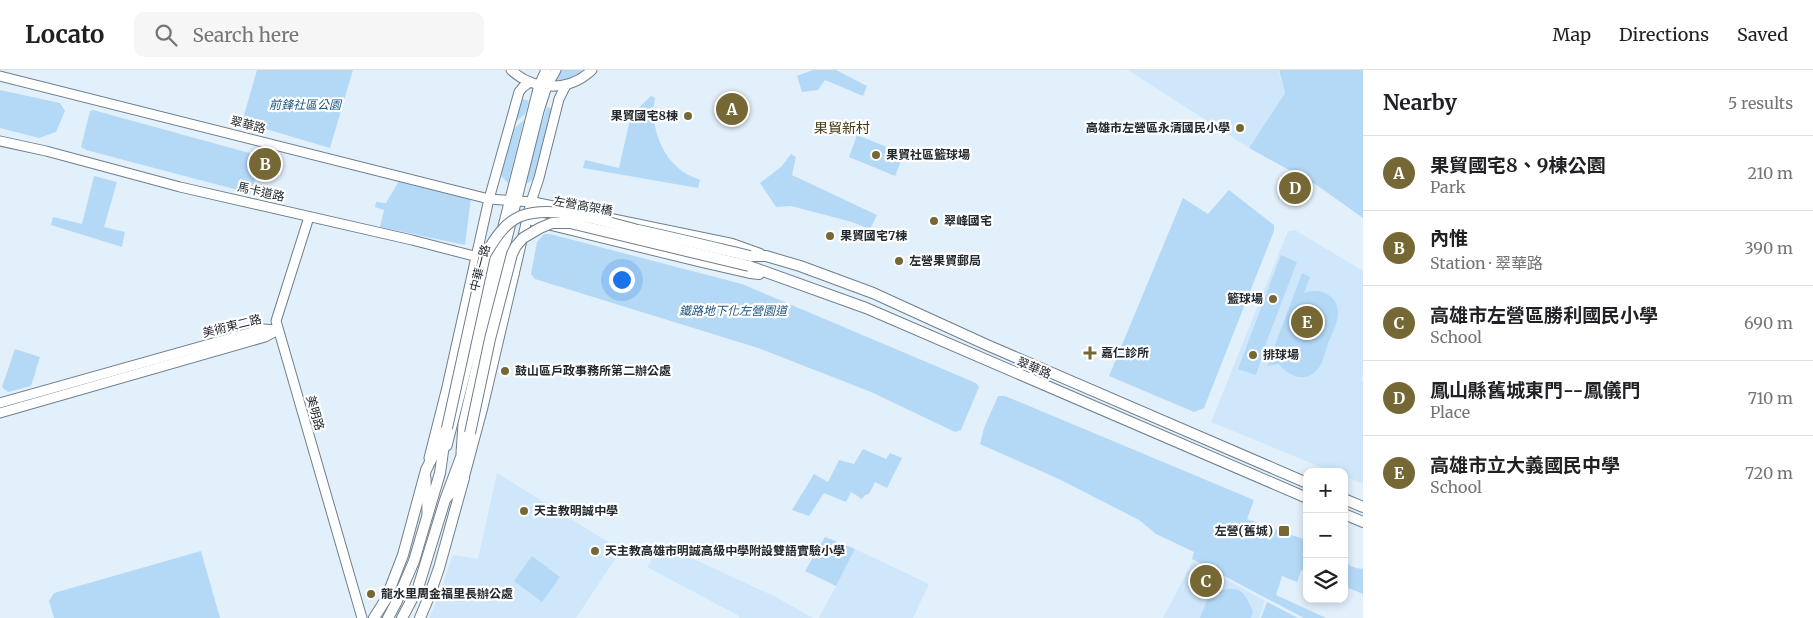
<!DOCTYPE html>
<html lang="en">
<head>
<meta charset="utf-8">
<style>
  :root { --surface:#fff; --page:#f6f6f6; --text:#202124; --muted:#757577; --line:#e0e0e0; --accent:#766835 }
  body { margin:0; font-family:Merriweather,"Noto Sans TC",serif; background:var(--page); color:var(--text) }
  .controls { position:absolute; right:15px; bottom:15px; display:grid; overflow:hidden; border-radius:10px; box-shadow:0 2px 8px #0003 }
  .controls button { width:45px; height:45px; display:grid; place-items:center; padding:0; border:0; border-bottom:1px solid var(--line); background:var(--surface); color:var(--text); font:25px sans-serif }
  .you { position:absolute; left:621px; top:209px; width:18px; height:18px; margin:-12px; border:4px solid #fff; border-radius:50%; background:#1a73e8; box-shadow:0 0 0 8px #1a73e833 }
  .badge { display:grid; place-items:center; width:32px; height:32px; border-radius:50%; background:var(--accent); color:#fff; font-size:16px; font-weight:700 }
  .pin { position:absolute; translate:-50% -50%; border:2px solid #fff; box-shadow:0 1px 5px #0006 }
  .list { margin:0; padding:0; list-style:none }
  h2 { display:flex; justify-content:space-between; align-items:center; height:65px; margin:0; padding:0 20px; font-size:21px }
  h2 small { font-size:16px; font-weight:400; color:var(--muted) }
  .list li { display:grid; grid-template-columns:32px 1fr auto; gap:15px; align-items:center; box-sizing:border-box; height:75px; padding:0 20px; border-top:1px solid var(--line) }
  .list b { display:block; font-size:19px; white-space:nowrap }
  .list p { margin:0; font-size:16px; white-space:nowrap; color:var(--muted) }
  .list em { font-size:16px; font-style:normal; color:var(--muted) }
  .icon { flex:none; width:28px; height:28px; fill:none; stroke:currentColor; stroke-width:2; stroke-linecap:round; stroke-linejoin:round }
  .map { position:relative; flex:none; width:1363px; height:548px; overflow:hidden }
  header { display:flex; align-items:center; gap:30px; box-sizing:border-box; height:70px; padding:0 25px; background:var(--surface); border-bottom:1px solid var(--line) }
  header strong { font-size:24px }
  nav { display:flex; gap:28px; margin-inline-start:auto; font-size:18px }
  .search { width:350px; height:45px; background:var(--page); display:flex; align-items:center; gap:12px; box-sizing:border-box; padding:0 18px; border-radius:10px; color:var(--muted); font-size:19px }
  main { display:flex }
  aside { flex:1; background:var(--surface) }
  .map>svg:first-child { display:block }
</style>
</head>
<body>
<header>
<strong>Locato</strong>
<div class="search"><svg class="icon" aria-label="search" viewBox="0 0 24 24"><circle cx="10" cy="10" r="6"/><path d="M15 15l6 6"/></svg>Search here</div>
<nav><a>Map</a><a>Directions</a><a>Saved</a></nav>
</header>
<main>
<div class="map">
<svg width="1363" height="548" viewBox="0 0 1363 548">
  <rect width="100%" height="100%" fill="#e2f0fc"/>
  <!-- built -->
  <g fill="#cfe7fb">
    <polygon points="1128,0 1278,0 1285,23 1249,78"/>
    <polygon points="1295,160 1363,201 1363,303 1361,310 1363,311 1363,414 1344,406 1344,402 1333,402 1211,352 1288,161"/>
    <polygon points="497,403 621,480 576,548 429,548 434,538 453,485 478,489"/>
    <polygon points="661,474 776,527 813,548 739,548 739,546 647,497"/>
    <polygon points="855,479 929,514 913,548 819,548"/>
    <polygon points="1193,491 1265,531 1259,548 1163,548"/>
  </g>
  <!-- green -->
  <g fill="#b4d9f7">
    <polygon points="257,0 353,0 330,78 242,52"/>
    <polygon points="559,0 583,0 574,7 552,13"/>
    <polygon points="813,0 836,0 867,16 863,26 825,10 818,20 802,22 797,6"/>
    <polygon points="1279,0 1363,0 1363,148 1318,116 1249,78 1285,23"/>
    <polygon points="0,20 60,33 65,41 56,62 39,68 0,58"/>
    <circle cx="732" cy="40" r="17"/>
    <path d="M 651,26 L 655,28 C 650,54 660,85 682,101 C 687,105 694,107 700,110 L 698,118 L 583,98 L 585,90 L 619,98 L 631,45 Z"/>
    <polygon points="520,28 529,31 525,44 513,54"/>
    <polygon points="547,37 554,39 535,107 530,112 523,114 534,67 539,62"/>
    <polygon points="93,40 261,86 252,121 249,123 86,80 81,77 90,41"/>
    <polygon points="524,50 508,113 502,107 501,102 511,61"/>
    <polygon points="857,65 904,84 895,106 849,87"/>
    <polygon points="791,84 796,87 792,105 877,145 870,159 852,152 791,136 776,137 760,113 781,97"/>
    <polygon points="94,106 117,112 104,157 125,162 122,177 51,155 53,147 82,154"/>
    <polygon points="399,111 471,128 465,175 380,157 384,140 375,137 376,132 386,133"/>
    <polygon points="1229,120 1274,155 1274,161 1204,338 1194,342 1109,306 1183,128 1208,144"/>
    <polygon points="544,164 550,164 742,214 976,313 979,317 961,360 955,362 871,322 758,278 535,209 531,204 537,172"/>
    <polygon points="1281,185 1297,192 1267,271 1256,305 1238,299"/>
    <path d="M 1302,203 L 1310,207 L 1304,223 C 1320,217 1339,225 1338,245 C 1337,254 1332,263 1329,271 C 1326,279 1324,289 1320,296 C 1309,314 1289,308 1279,294 L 1267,296 Z"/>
    <polygon points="15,279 40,287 31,316 8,322 2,317"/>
    <polygon points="998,326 1005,326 1254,430 1247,449 1306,470 1307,468 1307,502 1301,500 1297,512 1282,506 1276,525 1326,548 1304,548 1192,489 1194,482 1156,464 1139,450 1061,410 980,374 984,358"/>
    <polygon points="863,379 886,389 890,383 902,388 887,418 875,412 869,424 865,425 862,429 851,422 846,432 824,423 809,446 792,440 814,404 828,412 839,390 854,394"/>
    <polygon points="825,467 855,479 836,516 805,501"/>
    <polygon points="201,481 220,548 54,548 49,531 54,523"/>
    <polygon points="532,486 560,507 542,532 514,511"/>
    <path d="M 1344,489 C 1348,497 1356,498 1363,499 L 1363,524 L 1344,516 Z"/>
    <path d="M 1216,507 L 1221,511 L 1216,523 C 1238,513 1245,521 1253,542 L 1251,548 L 1200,548 Z"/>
    <polygon points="1267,532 1298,548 1261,548"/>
  </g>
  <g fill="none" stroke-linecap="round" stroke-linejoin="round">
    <defs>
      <g id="secondary">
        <path d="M 511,0 C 534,21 569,22 592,0"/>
        <polyline points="0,6 489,129 531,132"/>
        <polyline points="0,71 46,81 180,117 412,170 501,193 514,204"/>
        <polyline points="309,147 276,251 362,548"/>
        <polyline points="0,333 263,259 278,260"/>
        <polyline points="0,343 265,267 278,260"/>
        <polyline points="447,376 539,15 546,0"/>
        <polyline points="461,383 463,354 495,217 539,41 547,16 556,0"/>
        <polyline points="429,388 447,317 489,129 519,22 523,17 530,12"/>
        <polyline points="426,408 427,443"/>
        <polyline points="447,428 464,408 483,337 531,132 539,108 559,29 566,15"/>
      </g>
      <g id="primary">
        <polyline points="531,132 570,140"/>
        <polyline points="527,149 702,192 750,203 759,204"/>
        <polyline points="611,149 732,174 760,184"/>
        <polyline points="750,186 766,186 800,196 873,223 987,275 1307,413"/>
        <polyline points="749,196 866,238 1307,428"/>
        <polyline points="1344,429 1363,437"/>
        <polyline points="1344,444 1363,452"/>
        <polyline points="374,548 386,529 403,485 426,400 447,358"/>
        <polyline points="388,548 396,533 414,491 440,403 445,367"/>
        <polyline points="402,548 418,518 445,430 470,363"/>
        <polyline points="420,548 430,524 439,498 464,408 461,389"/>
      </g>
    </defs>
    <!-- secondary casing -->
    <use href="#secondary" stroke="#6f7f8c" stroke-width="11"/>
    <!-- primary casing -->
    <use href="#primary" stroke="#6f7f8c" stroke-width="12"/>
    <!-- secondary -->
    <use href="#secondary" stroke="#fff" stroke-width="9"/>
    <!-- primary -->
    <use href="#primary" stroke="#fff" stroke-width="10"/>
    <defs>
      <g id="primary-bridge">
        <path d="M 447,358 L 485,185 C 494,170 504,153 521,146 C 554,134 605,152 638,160 C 675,168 712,177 750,186"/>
        <polyline points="470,363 490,269 512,184 516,176 523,168 540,158 552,153 570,153 749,196"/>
      </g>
    </defs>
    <!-- primary-bridge casing -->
    <use href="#primary-bridge" stroke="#6f7f8c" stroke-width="12" stroke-linecap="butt"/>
    <!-- primary-bridge -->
    <use href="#primary-bridge" stroke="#fff" stroke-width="10"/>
  </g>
  <!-- markers -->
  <g fill="#766835" stroke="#fff" stroke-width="2">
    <circle cx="688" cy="46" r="5"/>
    <circle cx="1240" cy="58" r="5"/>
    <circle cx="876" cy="85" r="5"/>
    <circle cx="934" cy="151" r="5"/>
    <circle cx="830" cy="166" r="5"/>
    <circle cx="899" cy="191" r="5"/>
    <circle cx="1273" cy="229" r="5"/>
    <path d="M1087.5 275.5h5v5h5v5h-5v5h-5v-5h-5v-5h5z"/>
    <circle cx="1253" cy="285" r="5"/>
    <circle cx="505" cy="301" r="5"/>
    <circle cx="524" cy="441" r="5"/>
    <rect x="1278" y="455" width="12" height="12" rx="2.5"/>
    <circle cx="595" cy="481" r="5"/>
    <circle cx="371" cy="524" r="5"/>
  </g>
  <g text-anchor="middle" stroke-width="4.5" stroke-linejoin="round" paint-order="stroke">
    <!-- park labels -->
    <g font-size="12" font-style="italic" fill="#215980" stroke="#fff">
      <text x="305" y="39">前鋒社區公園</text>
      <text x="733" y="245">鐵路地下化左營園道</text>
    </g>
    <!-- poi labels -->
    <g font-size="12" font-weight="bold" fill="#22292f" stroke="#fff" text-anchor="start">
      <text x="678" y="50" text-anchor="end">果貿國宅8棟</text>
      <text x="1230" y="62" text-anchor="end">高雄市左營區永清國民小學</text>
      <text x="886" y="89">果貿社區籃球場</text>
      <text x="944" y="155">翠峰國宅</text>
      <text x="840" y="170">果貿國宅7棟</text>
      <text x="909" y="195">左營果貿郵局</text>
      <text x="1263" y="233" text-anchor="end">籃球場</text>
      <text x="1101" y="287">嘉仁診所</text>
      <text x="1263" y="289">排球場</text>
      <text x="515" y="305">鼓山區戶政事務所第二辦公處</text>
      <text x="534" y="445">天主教明誠中學</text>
      <text x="1273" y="465" text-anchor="end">左營(舊城)</text>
      <text x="605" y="485">天主教高雄市明誠高級中學附設雙語實驗小學</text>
      <text x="381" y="528">龍水里周金福里長辦公處</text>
    </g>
    <!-- street labels -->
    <g font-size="12" fill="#22292f" stroke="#fff">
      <text transform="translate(248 55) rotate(14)" y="4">翠華路</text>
      <text transform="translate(261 122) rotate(13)" y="4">馬卡道路</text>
      <text transform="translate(583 136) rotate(10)" y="4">左營高架橋</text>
      <text transform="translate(480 198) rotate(-75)" y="4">中華一路</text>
      <text transform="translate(232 256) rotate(-14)" y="4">美術東二路</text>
      <text transform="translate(1034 298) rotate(23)" y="4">翠華路</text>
      <text transform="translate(315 343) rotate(74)" y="4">美明路</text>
    </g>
    <!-- neighbourhood labels -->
    <g font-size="14" fill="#453a10" stroke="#fff">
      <text x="842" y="63">果貿新村</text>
    </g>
  </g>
</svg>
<div class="controls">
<button>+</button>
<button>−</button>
<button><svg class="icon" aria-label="layers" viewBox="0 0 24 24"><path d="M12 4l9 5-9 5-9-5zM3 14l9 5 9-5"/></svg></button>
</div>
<div class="you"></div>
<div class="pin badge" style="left:732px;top:39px">A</div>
<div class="pin badge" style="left:265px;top:94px">B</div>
<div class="pin badge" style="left:1206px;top:511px">C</div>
<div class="pin badge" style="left:1295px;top:118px">D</div>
<div class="pin badge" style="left:1307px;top:252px">E</div>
</div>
<aside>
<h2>Nearby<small>5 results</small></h2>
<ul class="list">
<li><span class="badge">A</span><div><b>果貿國宅8、9棟公園</b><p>Park</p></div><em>210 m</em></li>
<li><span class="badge">B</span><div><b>內惟</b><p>Station · 翠華路</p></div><em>390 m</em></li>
<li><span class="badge">C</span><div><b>高雄市左營區勝利國民小學</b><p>School</p></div><em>690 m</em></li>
<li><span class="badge">D</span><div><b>鳳山縣舊城東門--鳳儀門</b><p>Place</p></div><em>710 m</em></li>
<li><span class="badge">E</span><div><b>高雄市立大義國民中學</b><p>School</p></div><em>720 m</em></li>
</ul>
</aside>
</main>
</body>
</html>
